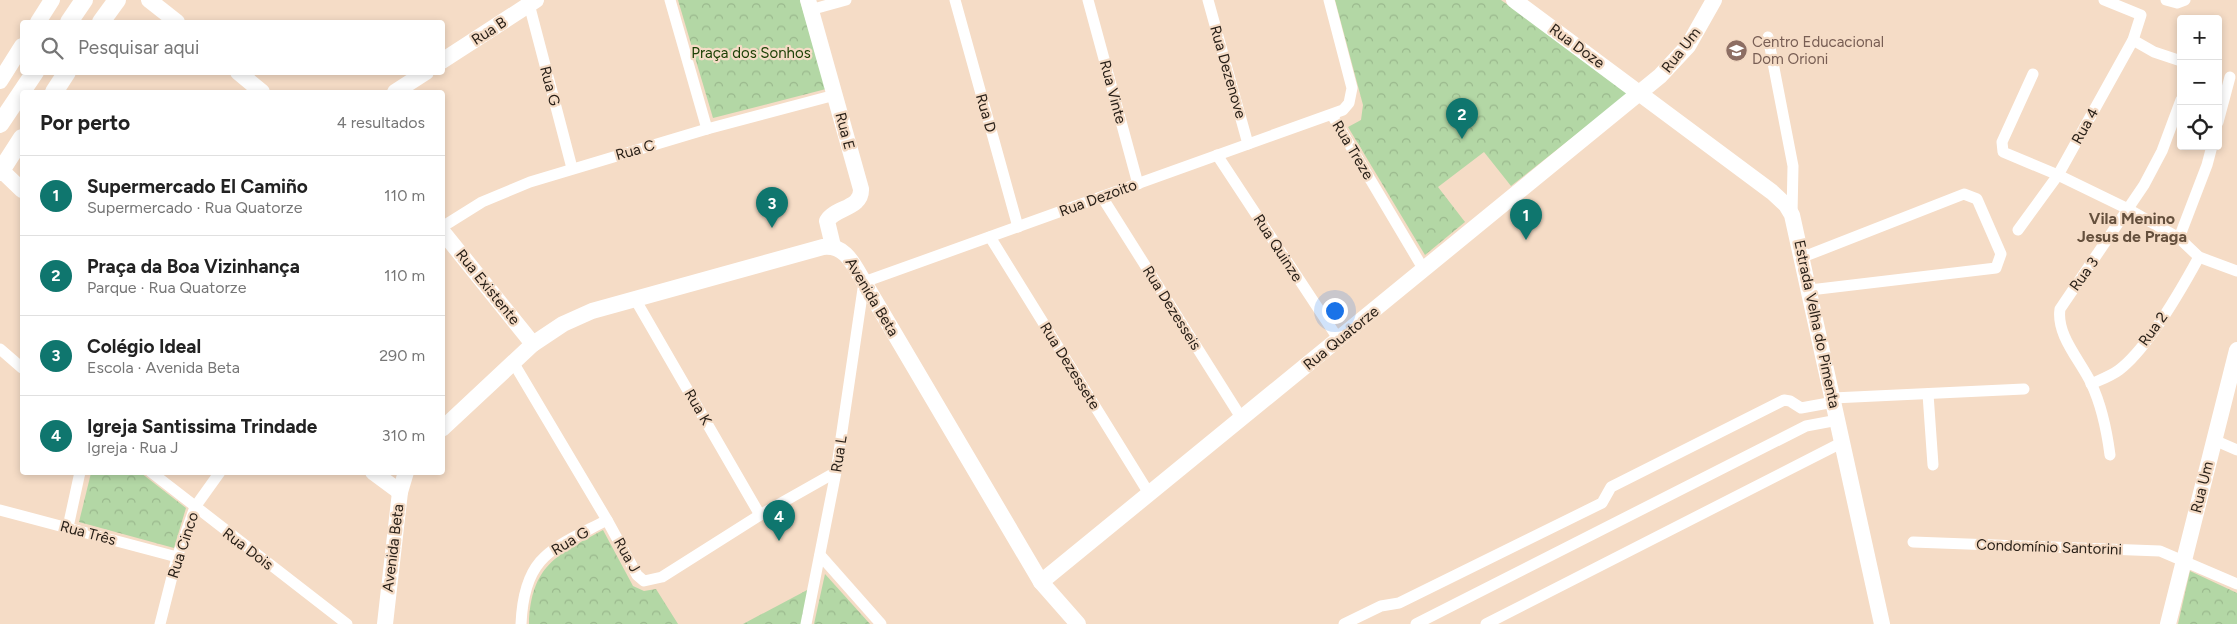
<!DOCTYPE html>
<html lang="pt">
<head>
<meta charset="utf-8">
<style>
  :root { --surface:#fff; --page:#f6f6f6; --text:#222; --muted:#767676; --line:#e0e0e0; --accent:#0f766e }
  body { margin:0; font-family:Figtree,sans-serif; background:var(--page); color:var(--text) }
  .controls { position:absolute; right:15px; top:15px; display:grid; overflow:hidden; border-radius:5px; box-shadow:0 2px 8px #0003 }
  .controls button { width:45px; height:45px; display:grid; place-items:center; padding:0; border:0; border-bottom:1px solid var(--line); background:var(--surface); color:var(--text); font:25px sans-serif }
  .you { position:absolute; left:1334px; top:310px; width:18px; height:18px; margin:-12px; border:4px solid #fff; border-radius:50%; background:#1a73e8; box-shadow:0 0 0 8px #1a73e833 }
  .badge { display:grid; place-items:center; width:32px; height:32px; border-radius:50%; background:var(--accent); color:#fff; font-size:16px; font-weight:700 }
  .pin { position:absolute; translate:-50% -41px; filter:drop-shadow(0 1px 2px #0008) }
  .pin::after { content:''; position:absolute; top:26px; width:18px; height:15px; background:inherit; clip-path:polygon(0 0,100% 0,50% 100%) }
  .list { margin:0; padding:0; list-style:none }
  h2 { display:flex; justify-content:space-between; align-items:center; height:65px; margin:0; padding:0 20px; font-size:21px }
  h2 small { font-size:16px; font-weight:400; color:var(--muted) }
  .list li { display:grid; grid-template-columns:32px 1fr auto; gap:15px; align-items:center; box-sizing:border-box; height:80px; padding:0 20px; border-top:1px solid var(--line) }
  .list b { display:block; font-size:19px; white-space:nowrap }
  .list p { margin:0; font-size:16px; white-space:nowrap; color:var(--muted) }
  .list em { font-size:16px; font-style:normal; color:var(--muted) }
  .icon { flex:none; width:28px; height:28px; fill:none; stroke:currentColor; stroke-width:2; stroke-linecap:round; stroke-linejoin:round }
  .map { position:relative; flex:none; width:2237px; height:624px; overflow:hidden }
  .search { position:absolute; background:var(--surface); box-shadow:0 2px 8px #0003; left:20px; top:20px; width:425px; height:55px; display:flex; align-items:center; gap:12px; box-sizing:border-box; padding:0 18px; border-radius:5px; color:var(--muted); font-size:19px }
  .panel { position:absolute; background:var(--surface); box-shadow:0 2px 8px #0003; left:20px; top:90px; width:425px; height:385px; border-radius:5px }
  .map>svg:first-child { display:block }
</style>
</head>
<body>
<div class="map">
<svg width="2237" height="624" viewBox="0 0 2237 624">
  <defs>
    <pattern id="park-crowns" width="20" height="18" patternUnits="userSpaceOnUse" patternTransform="scale(1.25)"><rect width="20" height="18" fill="#b3d7a5"/><path d="M2 6a3 3 0 1 1 6 0M12 15a3 3 0 1 1 6 0" fill="none" stroke="#9ab88d"/></pattern>
  </defs>
  <rect width="100%" height="100%" fill="#f5dcc6"/>
  <!-- park -->
  <g fill="url(#park-crowns)">
    <polygon points="678,0 800,0 826,89 713,118"/>
    <polygon points="1335,0 1501,0 1630,92 1511,186 1484,152 1438,187 1465,222 1425,255 1348,127 1361,120 1363,105"/>
    <polygon points="91,473 141,473 186,508 174,548 79,522"/>
    <path d="M 603,530 L 633,586 L 644,591 L 656,589 L 678,624 L 529,624 C 531,565 557,555 603,530 Z"/>
    <polygon points="2190,571 2237,593 2237,624 2178,624"/>
    <polygon points="825,574 870,624 814,624"/>
    <polygon points="809,589 801,624 743,624"/>
  </g>
  <g fill="none" stroke-linecap="round" stroke-linejoin="round">
    <!-- street -->
    <g stroke="#fff" stroke-width="11">
      <polyline points="670,0 707,129"/>
      <polyline points="955,0 1018,227"/>
      <polyline points="1088,0 1138,184"/>
      <polyline points="1208,0 1248,144"/>
      <polyline points="2166,0 2177,3 2185,0"/>
      <polyline points="529,4 572,168"/>
      <polyline points="810,10 846,0"/>
      <polyline points="1768,37 1793,166 1792,215"/>
      <polyline points="2133,40 2154,52 2181,61"/>
      <polyline points="2033,74 2002,142 2003,152 2058,175 2128,209 2179,238 2199,257 2237,271"/>
      <polyline points="1332,115 1424,270"/>
      <polyline points="2218,122 2230,77"/>
      <polyline points="1217,155 1339,340"/>
      <polyline points="1102,197 1242,419"/>
      <polyline points="442,227 482,202 530,182 707,129 835,95"/>
      <polyline points="2018,230 2058,175 2133,40 2141,15 2104,0"/>
      <polyline points="990,237 1150,495"/>
      <polyline points="2179,238 2207,165 2212,146"/>
      <polyline points="1803,257 1964,194 1977,199 2001,254 1996,268 1810,290"/>
      <polyline points="635,299 760,515"/>
      <polyline points="0,349 22,368"/>
      <polyline points="513,362 607,520 637,575 644,581 662,577 760,515 836,472"/>
      <path d="M 2091,384 C 2100,380 2111,376 2119,370 C 2148,348 2181,290 2199,257"/>
      <polyline points="1928,394 1933,465"/>
      <polyline points="1833,398 2024,389"/>
      <polyline points="2214,440 2237,450"/>
      <path d="M 2110,455 C 2107,432 2101,404 2091,383 C 2080,360 2056,335 2060,309 L 2144,185 L 2162,151 L 2181,100"/>
      <polyline points="151,472 347,624"/>
      <polyline points="0,510 177,557"/>
      <polyline points="68,527 80,472"/>
      <polyline points="1913,542 2160,551 2237,584"/>
      <polyline points="820,555 881,624"/>
      <polyline points="160,624 177,557 195,507 220,472"/>
      <path d="M 521,624 C 524,555 552,549 607,520"/>
      <polyline points="806,624 836,472 864,282 1343,110 1349,103 1352,88 1329,0"/>
      <polyline points="1344,624 1381,606 1399,603 1602,503 1611,487 1784,400 1790,401 1801,408 1834,402"/>
      <polyline points="1416,624 1806,426 1838,420"/>
      <polyline points="1486,624 1843,442"/>
    </g>
    <!-- secondary -->
    <g stroke="#fff" stroke-width="16">
      <polyline points="149,0 177,22"/>
      <path d="M 808,0 L 861,189 C 862,209 835,207 827,221 L 833,246"/>
      <polyline points="1514,0 1772,192 1786,205 1792,215 1882,624"/>
      <polyline points="38,22 52,0"/>
      <polyline points="442,61 536,0"/>
      <polyline points="238,72 262,92"/>
      <polyline points="0,81 22,46"/>
      <polyline points="395,92 426,72"/>
      <polyline points="1,170 22,190"/>
      <polyline points="442,231 533,344"/>
      <path d="M 442,429 L 533,344 L 563,324 L 592,311 L 823,247 C 846,244 854,266 864,282 L 1041,582 L 1078,624"/>
      <polyline points="373,472 400,492"/>
      <polyline points="1041,582 1660,76 1688,46 1714,0"/>
      <polyline points="385,624 400,492 406,472"/>
      <polyline points="2168,624 2237,350"/>
    </g>
    <!-- primary -->
    <g stroke="#fff" stroke-width="18">
      <polyline points="69,22 84,0"/>
      <polyline points="101,22 117,0"/>
      <polyline points="54,92 67,72"/>
      <polyline points="0,124 35,72"/>
      <polyline points="0,172 22,138"/>
    </g>
  </g>
  <!-- icons -->
  <defs>
    <symbol id="school-disc" viewBox="-11 -11 22 22"><circle r="9.5" fill="#8d6e63" stroke="#f5dcc6"/><path d="M0-5L7-2L0 1L-7-2ZM-4 1L0 2.5L4 1V4Q0 6-4 4Z" fill="#fff"/></symbol>
  </defs>
  <g fill-rule="evenodd">
    <use href="#school-disc" x="1724" y="38" width="25" height="25"/>
  </g>
  <g text-anchor="middle" stroke-width="4.5" stroke-linejoin="round" paint-order="stroke">
    <!-- street labels -->
    <g font-size="15" fill="#292018" stroke="#f5dcc6">
      <text transform="translate(489 31) rotate(-33)" y="5">Rua B</text>
      <text transform="translate(1577 46) rotate(36)" y="5">Rua Doze</text>
      <text transform="translate(1681 50) rotate(-52)" y="5">Rua Um</text>
      <text transform="translate(1228 72) rotate(74)" y="5">Rua Dezenove</text>
      <text transform="translate(550 86) rotate(75)" y="5">Rua G</text>
      <text transform="translate(1113 92) rotate(75)" y="5">Rua Vinte</text>
      <text transform="translate(986 113) rotate(74)" y="5">Rua D</text>
      <text transform="translate(2085 126) rotate(-61)" y="5">Rua 4</text>
      <text transform="translate(845 131) rotate(75)" y="5">Rua E</text>
      <text transform="translate(635 150) rotate(-16)" y="5">Rua C</text>
      <text transform="translate(1353 150) rotate(59)" y="5">Rua Treze</text>
      <text transform="translate(1098 198) rotate(-20)" y="5">Rua Dezoito</text>
      <text transform="translate(1278 248) rotate(57)" y="5">Rua Quinze</text>
      <text transform="translate(2084 274) rotate(-54)" y="5">Rua 3</text>
      <text transform="translate(488 287) rotate(51)" y="5">Rua Existente</text>
      <text transform="translate(872 297) rotate(59)" y="5">Avenida Beta</text>
      <text transform="translate(1172 308) rotate(58)" y="5">Rua Dezesseis</text>
      <text transform="translate(1817 324) rotate(78)" y="5">Estrada Velha do Pimenta</text>
      <text transform="translate(2153 329) rotate(-54)" y="5">Rua 2</text>
      <text transform="translate(1341 338) rotate(-39)" y="5">Rua Quatorze</text>
      <text transform="translate(1070 366) rotate(58)" y="5">Rua Dezessete</text>
      <text transform="translate(698 407) rotate(60)" y="5">Rua K</text>
      <text transform="translate(839 454) rotate(-81)" y="5">Rua L</text>
      <text transform="translate(2202 487) rotate(-76)" y="5">Rua Um</text>
      <text transform="translate(88 533) rotate(15)" y="5">Rua Três</text>
      <text transform="translate(570 541) rotate(-31)" y="5">Rua G</text>
      <text transform="translate(183 545) rotate(-72)" y="5">Rua Cinco</text>
      <text transform="translate(2049 547) rotate(2)" y="5">Condomínio Santorini</text>
      <text transform="translate(393 548) rotate(-83)" y="5">Avenida Beta</text>
      <text transform="translate(248 549) rotate(37)" y="5">Rua Dois</text>
      <text transform="translate(627 555) rotate(60)" y="5">Rua J</text>
    </g>
    <!-- education labels -->
    <g font-size="15" fill="#785e54" stroke="#f5dcc6" text-anchor="start">
      <text x="1752" y="47">Centro Educacional<tspan x="1752" dy="17">Dom Orioni</tspan></text>
    </g>
    <!-- park labels -->
    <g font-size="15" fill="#1d4106" stroke="#f5dcc6">
      <text x="751" y="58">Praça dos Sonhos</text>
    </g>
    <!-- neighbourhood labels -->
    <g font-size="16" font-weight="bold" fill="#65503d" stroke="#f5dcc6">
      <text x="2132" y="224">Vila Menino<tspan x="2132" dy="18">Jesus de Praga</tspan></text>
    </g>
  </g>
</svg>
<div class="controls">
<button>+</button>
<button>−</button>
<button><svg class="icon" aria-label="locate" viewBox="0 0 24 24"><circle cx="12" cy="12" r="6"/><path d="M12 2v4M12 18v4M2 12h4M18 12h4"/></svg></button>
</div>
<div class="you"></div>
<div class="pin badge" style="left:1526px;top:240px">1</div>
<div class="pin badge" style="left:1462px;top:139px">2</div>
<div class="pin badge" style="left:772px;top:228px">3</div>
<div class="pin badge" style="left:779px;top:541px">4</div>
<div class="search"><svg class="icon" aria-label="search" viewBox="0 0 24 24"><circle cx="10" cy="10" r="6"/><path d="M15 15l6 6"/></svg>Pesquisar aqui</div>
<section class="panel">
<h2>Por perto<small>4 resultados</small></h2>
<ul class="list">
<li><span class="badge">1</span><div><b>Supermercado El Camiño</b><p>Supermercado · Rua Quatorze</p></div><em>110 m</em></li>
<li><span class="badge">2</span><div><b>Praça da Boa Vizinhança</b><p>Parque · Rua Quatorze</p></div><em>110 m</em></li>
<li><span class="badge">3</span><div><b>Colégio Ideal</b><p>Escola · Avenida Beta</p></div><em>290 m</em></li>
<li><span class="badge">4</span><div><b>Igreja Santissima Trindade</b><p>Igreja · Rua J</p></div><em>310 m</em></li>
</ul>
</section>
</div>
</body>
</html>
